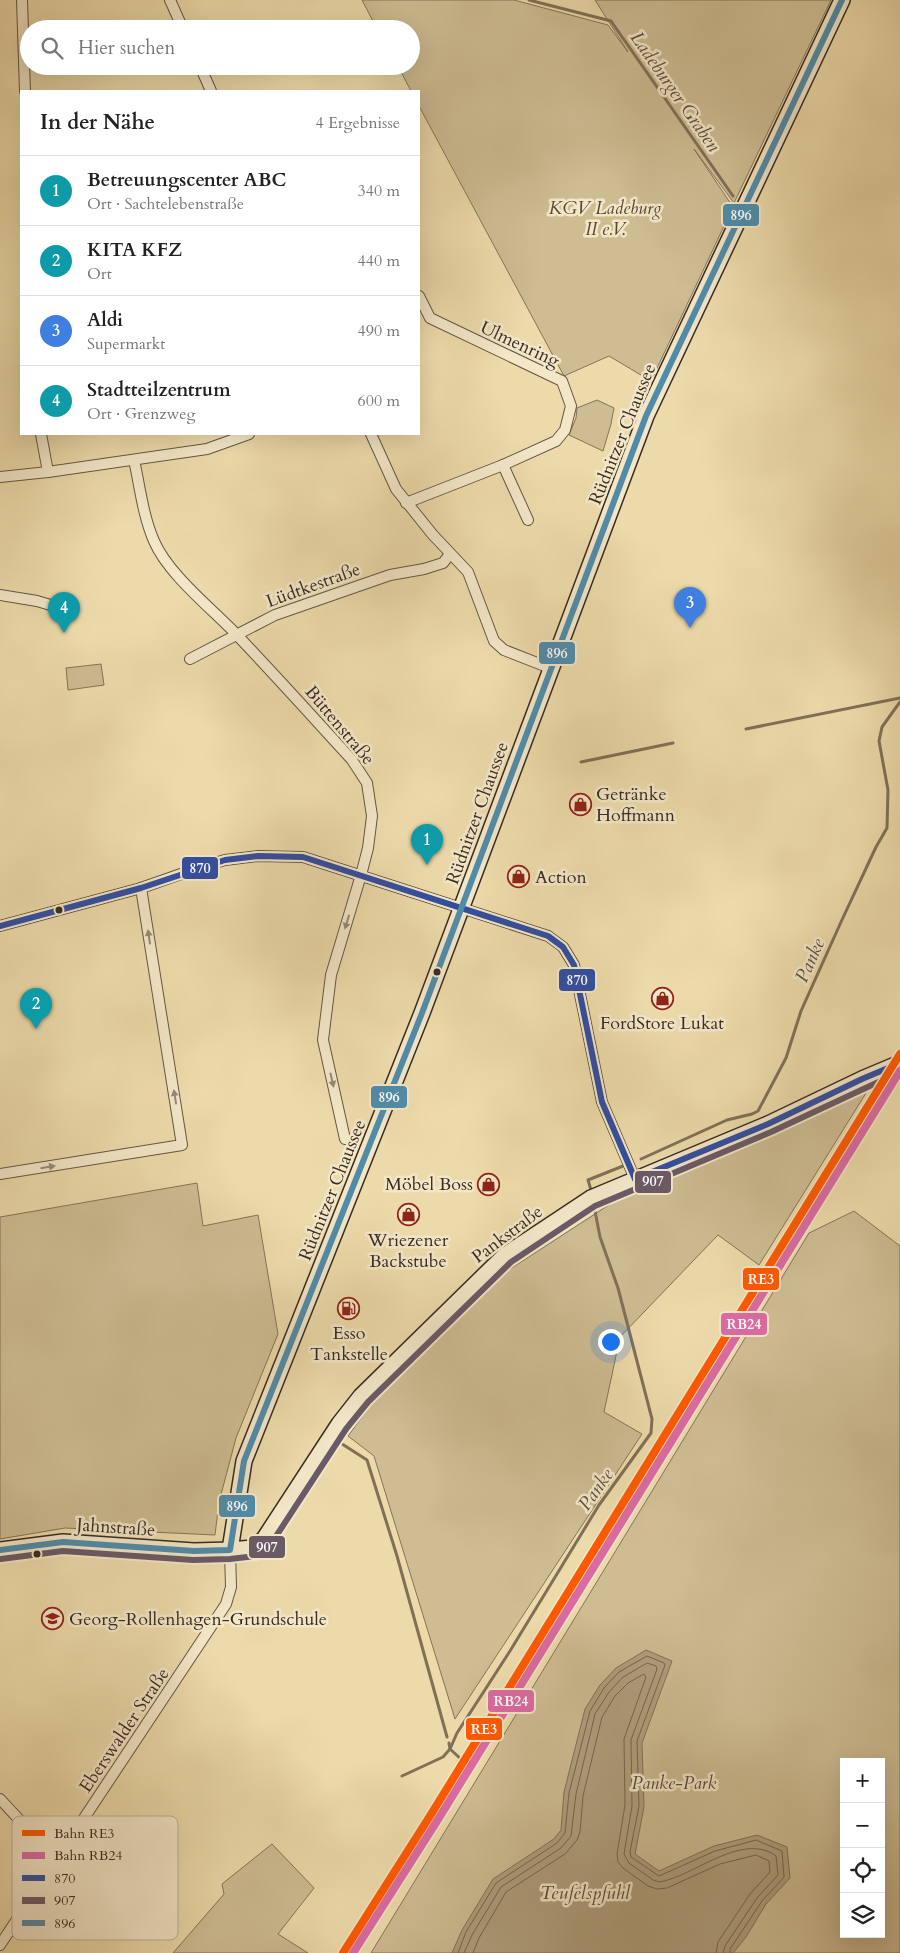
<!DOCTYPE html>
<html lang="de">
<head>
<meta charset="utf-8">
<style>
  :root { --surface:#fff; --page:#f2f2f2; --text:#222; --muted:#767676; --line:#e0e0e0; --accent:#111827 }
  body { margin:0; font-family:Cardo,serif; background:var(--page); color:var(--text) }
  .controls { position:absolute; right:15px; bottom:15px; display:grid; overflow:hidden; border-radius:0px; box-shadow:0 5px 20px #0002 }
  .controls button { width:45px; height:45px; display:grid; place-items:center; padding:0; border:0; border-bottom:1px solid var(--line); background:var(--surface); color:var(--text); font:25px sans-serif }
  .you { position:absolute; left:610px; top:1341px; width:18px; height:18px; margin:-12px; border:4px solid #fff; border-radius:50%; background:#1a73e8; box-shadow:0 0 0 8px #1a73e833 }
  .badge { display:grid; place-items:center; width:32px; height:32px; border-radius:50%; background:var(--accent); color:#fff; font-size:16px; font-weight:700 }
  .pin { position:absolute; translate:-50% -41px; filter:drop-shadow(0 1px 2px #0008) }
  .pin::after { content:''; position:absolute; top:26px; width:18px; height:15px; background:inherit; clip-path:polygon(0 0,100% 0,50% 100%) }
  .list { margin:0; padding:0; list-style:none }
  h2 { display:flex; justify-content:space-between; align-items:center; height:65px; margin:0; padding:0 20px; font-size:21px }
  h2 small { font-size:16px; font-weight:400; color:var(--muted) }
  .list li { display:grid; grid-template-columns:32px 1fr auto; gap:15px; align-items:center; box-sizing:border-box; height:70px; padding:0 20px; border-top:1px solid var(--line) }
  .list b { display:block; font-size:19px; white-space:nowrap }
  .list p { margin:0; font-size:16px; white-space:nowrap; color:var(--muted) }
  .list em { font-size:16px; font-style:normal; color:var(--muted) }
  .icon { flex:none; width:28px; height:28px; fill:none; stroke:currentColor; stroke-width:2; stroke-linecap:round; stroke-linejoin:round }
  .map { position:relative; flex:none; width:900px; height:1953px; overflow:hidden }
  .search { position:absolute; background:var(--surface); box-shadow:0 5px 20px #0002; left:20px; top:20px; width:400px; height:55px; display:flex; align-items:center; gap:12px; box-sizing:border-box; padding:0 18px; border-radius:28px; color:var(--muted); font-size:19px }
  .panel { position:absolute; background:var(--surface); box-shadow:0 5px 20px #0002; left:20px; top:90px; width:400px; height:345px; border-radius:0px }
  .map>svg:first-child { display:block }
</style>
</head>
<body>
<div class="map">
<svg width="900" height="1953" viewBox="0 0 900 1953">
  <rect width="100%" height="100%" fill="#eddaaa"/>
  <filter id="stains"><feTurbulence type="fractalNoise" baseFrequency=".004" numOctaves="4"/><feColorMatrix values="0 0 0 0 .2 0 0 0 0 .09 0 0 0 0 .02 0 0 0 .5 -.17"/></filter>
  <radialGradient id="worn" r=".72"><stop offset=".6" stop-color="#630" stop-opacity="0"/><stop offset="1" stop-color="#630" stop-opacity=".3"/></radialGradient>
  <!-- green -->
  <g fill="#cebc93" stroke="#82745a" fill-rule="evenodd">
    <polygon points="362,0 514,0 608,25 628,52 595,0 831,0 734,203 694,149 733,207 651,381 609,356 564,376 419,106 419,91 411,91 398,66 411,66 411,29 377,29"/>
    <polygon points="597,400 614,408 611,424 603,451 569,435 576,418 577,408"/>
    <polygon points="101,664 104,685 68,690 66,668"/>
    <polygon points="871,1085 759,1265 718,1235 620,1337 604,1412 642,1434 455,1719 374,1456 348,1436 379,1394 504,1273 615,1201"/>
    <polygon points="197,1183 203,1226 258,1215 278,1334 236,1438 219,1502 215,1535 65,1528 0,1539 0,1217"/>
    <path d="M 854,1211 L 900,1246 L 900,1953 L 371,1953 L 809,1233 ZM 844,1762 L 881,1762 L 881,1934 L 844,1934 Z"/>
    <polygon points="272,1844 314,1888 278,1934 308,1953 173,1953 224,1894 222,1884"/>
  </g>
  <!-- water -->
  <polygon fill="#af9e7c" stroke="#7f7058" points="646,1650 672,1661 642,1743 644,1807 635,1854 659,1871 714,1846 757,1835 787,1847 790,1878 766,1904 746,1937 733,1953 452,1953 462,1930 493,1879 554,1839 561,1830 564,1792 585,1709 600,1685 616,1668"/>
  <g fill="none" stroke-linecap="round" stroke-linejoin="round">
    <!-- shore -->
    <g stroke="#73644f" stroke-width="1">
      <polyline points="458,1953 466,1932 496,1883 557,1843 565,1833 569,1793 590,1711 604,1688 619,1672 647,1656 664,1663 665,1665 637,1741 639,1806 630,1852 631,1857 659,1876 715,1851 756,1840 782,1851 784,1877 762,1901 730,1949 730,1953"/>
      <path d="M 464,1953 L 472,1935 L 501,1887 L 561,1848 L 571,1836 L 576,1794 L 595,1714 L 609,1692 L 623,1677 L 647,1663 L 656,1666 L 657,1669 L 631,1740 L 632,1806 L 624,1854 L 629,1863 L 653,1880 L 659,1882 C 693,1877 742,1831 776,1856 L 778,1875 L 757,1898 L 725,1946 L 723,1953"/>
      <polyline points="473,1953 479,1938 506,1892 565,1854 577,1840 580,1832 583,1796 602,1717 615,1696 628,1683 644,1674 646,1677 624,1739 625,1805 617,1854 618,1862 623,1868 648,1886 657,1889 667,1888 720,1864 756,1855 769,1861 770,1872 750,1894 718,1942 716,1953"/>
    </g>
    <!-- stream -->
    <g stroke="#7f7058" stroke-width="3">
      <polyline points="529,0 611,21 733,196"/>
      <polyline points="746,729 900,698"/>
      <polyline points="581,762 673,743"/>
      <polyline points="641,1159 727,1120 752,1114 758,1111 786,1058 801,1011 841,922 876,847 887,828 888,790 879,741 882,727 900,702"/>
      <polyline points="591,1190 588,1180 623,1166"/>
      <polyline points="339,1442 367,1460 397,1556 447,1737"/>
      <polyline points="462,1760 450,1749 457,1733 510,1651 599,1505 651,1433 652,1419 618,1288 600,1237 594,1206"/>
      <polyline points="402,1776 443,1757 450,1749 449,1743"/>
    </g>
    <defs>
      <g id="street">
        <polyline points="22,0 25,91"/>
        <polyline points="170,0 183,29"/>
        <polyline points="200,66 211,91"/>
        <polyline points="41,434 48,472"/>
        <polyline points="371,434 396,489 433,535 468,572 494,641 504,650 550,668"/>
        <path d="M 134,460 C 140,487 143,516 154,541 C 168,574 211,608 236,634 C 275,675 313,717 352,760 L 367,783 L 372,816 L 368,848 L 361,875 L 331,975 L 323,1040 L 345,1139"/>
        <polyline points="503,465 528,520"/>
        <polyline points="0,477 48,472 207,449 249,434"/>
        <polyline points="406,503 503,465 556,441 565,430 571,406 562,381 430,318 419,296"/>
        <polyline points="0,595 37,601 64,609"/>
        <polyline points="190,659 275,615 390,575 424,569 443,563 450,554"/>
        <polyline points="0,926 141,888 201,867 225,860 258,856 303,857 548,936 563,947 574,965 602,1102 635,1179"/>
        <polyline points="0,1174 182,1145 141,888"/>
        <polyline points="0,1799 40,1842 59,1856"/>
        <polyline points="0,1945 226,1604 231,1587 230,1550"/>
      </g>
      <g id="secondary">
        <polyline points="0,1550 63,1542 194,1551 230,1550 253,1548 264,1539 339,1424 361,1396 505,1255 591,1198 768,1124 862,1079 900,1063"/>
        <polyline points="230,1550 244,1461 422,1013 646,416 842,0"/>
      </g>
    </defs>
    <!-- street casing -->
    <use href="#street" stroke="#645744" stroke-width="12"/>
    <!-- secondary casing -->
    <use href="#secondary" stroke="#372b22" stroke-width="18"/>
    <!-- street -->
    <use href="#street" stroke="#f3e7c8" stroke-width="10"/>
    <!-- secondary -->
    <use href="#secondary" stroke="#f3e7c8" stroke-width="15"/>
    <defs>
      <g id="bus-1">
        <polyline points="0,926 141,888 225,860 258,856 303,857 548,936 563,947 574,965 602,1102 635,1179"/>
        <polyline points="635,1179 768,1124 862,1079 900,1063"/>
      </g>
      <polyline id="bus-2" points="1,1559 63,1551 193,1560 230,1559 256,1556 271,1544 346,1429 368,1402 511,1262 595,1206 771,1132 900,1072"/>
      <polyline id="bus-3" points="0,1550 63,1542 194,1551 230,1550 244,1461 422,1013 646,416 842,0"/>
    </defs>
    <!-- bus-1 casing -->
    <use href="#bus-1" stroke="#f3e7c8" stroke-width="10"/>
    <!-- bus-2 casing -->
    <use href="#bus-2" stroke="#f3e7c8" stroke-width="10"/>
    <!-- bus-3 casing -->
    <use href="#bus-3" stroke="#f3e7c8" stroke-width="10"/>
    <!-- bus-1 -->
    <use href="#bus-1" stroke="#324ea1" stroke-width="6"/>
    <!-- bus-2 -->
    <use href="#bus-2" stroke="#6a5a66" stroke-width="6"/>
    <!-- bus-3 -->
    <use href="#bus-3" stroke="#508caa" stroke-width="6"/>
    <defs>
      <polyline id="rail-1" points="343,1953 430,1816 900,1054"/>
      <polyline id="rail-2" points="353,1953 437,1821 900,1071"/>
    </defs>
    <!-- rail-1 casing -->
    <use href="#rail-1" stroke="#f3e7c8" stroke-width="11"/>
    <!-- rail-2 casing -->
    <use href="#rail-2" stroke="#f3e7c8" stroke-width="11"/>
    <!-- rail-1 -->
    <use href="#rail-1" stroke="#ff5900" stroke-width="8"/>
    <!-- rail-2 -->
    <use href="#rail-2" stroke="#da6ba2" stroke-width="8"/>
  </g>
  <!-- one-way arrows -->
  <defs><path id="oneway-solid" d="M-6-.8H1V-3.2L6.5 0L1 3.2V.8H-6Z" transform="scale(1.25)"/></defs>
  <g fill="#958975">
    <use href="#oneway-solid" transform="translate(347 922) rotate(107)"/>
    <use href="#oneway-solid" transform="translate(149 937) rotate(-98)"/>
    <use href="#oneway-solid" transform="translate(332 1080) rotate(77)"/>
    <use href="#oneway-solid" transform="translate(175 1097) rotate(-99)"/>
    <use href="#oneway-solid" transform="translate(48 1167) rotate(-9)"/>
  </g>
  <!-- icons -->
  <defs>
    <symbol id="shop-ring" viewBox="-11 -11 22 22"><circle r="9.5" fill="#f3e7c8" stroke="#8f2418" stroke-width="1.5"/><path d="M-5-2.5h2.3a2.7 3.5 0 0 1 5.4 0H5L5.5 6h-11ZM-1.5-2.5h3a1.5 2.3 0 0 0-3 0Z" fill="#8f2418"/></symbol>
    <symbol id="fuel-ring" viewBox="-11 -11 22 22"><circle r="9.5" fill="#f3e7c8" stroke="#8f2418" stroke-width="1.5"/><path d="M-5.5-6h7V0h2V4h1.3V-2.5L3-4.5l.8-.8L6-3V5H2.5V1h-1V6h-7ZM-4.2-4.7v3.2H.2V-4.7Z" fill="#8f2418"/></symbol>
    <symbol id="school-ring" viewBox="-11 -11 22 22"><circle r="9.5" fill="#f3e7c8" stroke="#8f2418" stroke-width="1.5"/><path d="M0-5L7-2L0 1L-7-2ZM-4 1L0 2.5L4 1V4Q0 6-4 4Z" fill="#8f2418"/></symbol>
  </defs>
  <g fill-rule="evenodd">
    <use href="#shop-ring" x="568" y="792" width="25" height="25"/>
    <use href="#shop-ring" x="506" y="864" width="25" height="25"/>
    <use href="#shop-ring" x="650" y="986" width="25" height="25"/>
    <use href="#shop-ring" x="476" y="1172" width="25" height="25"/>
    <use href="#shop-ring" x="396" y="1202" width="25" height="25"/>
    <use href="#fuel-ring" x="336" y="1296" width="25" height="25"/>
    <use href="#school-ring" x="40" y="1606" width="25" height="25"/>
  </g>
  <!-- markers -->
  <g fill="#372b22" stroke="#f3e7c8" stroke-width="2">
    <circle cx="59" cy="910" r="4.5"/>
    <circle cx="437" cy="972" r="4.5"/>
    <circle cx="37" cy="1554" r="4.5"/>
  </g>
  <g text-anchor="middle" stroke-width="5" stroke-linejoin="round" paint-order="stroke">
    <!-- park labels -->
    <g font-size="18" font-style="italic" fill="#554839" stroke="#f3e7c8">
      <text x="605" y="214">KGV Ladeburg<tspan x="605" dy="21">II e.V.</tspan></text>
      <text x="674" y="1789">Panke-Park</text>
    </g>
    <!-- street labels -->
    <g font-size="18" fill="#372b22" stroke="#f3e7c8">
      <text transform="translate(520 344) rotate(25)" y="6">Ulmenring</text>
      <text transform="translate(622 434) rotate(-68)" y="6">Rüdnitzer Chaussee</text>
      <text transform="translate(313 585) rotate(-20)" y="6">Lüdtkestraße</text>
      <text transform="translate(340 725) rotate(50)" y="6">Büttenstraße</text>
      <text transform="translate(477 813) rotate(-70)" y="6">Rüdnitzer Chaussee</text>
      <text transform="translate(332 1190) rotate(-68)" y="6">Rüdnitzer Chaussee</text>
      <text transform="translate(507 1234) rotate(-37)" y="6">Pankstraße</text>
      <text transform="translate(116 1527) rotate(4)" y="6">Jahnstraße</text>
      <text transform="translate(124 1730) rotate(-56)" y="6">Eberswalder Straße</text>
    </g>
    <!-- poi labels -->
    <g font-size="18" fill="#372b22" stroke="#f3e7c8" text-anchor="start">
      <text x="596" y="800">Getränke<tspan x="596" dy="21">Hoffmann</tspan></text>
      <text x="535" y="883">Action</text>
      <text x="662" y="1029" text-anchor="middle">FordStore Lukat</text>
      <text x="473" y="1190" text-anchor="end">Möbel Boss</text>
      <text x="408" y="1246" text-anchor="middle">Wriezener<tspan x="408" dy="21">Backstube</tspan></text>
      <text x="349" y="1339" text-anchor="middle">Esso<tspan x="349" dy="21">Tankstelle</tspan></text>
      <text x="69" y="1625">Georg-Rollenhagen-Grundschule</text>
    </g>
    <!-- water labels -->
    <g font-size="19" font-style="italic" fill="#5b4e3d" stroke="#f3e7c8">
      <text transform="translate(676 91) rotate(55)" y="7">Ladeburger Graben</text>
      <text transform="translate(809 960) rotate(-66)" y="7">Panke</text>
      <text transform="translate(595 1489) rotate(-55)" y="7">Panke</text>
      <text x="585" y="1899">Teufelspfuhl</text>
    </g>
  </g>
  <!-- legend -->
  <rect x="12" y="1816" width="166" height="124" rx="8" fill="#f3e7c8" stroke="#bbaf96" stroke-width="1"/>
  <rect x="22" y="1830" width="23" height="6" fill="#ff5900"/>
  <rect x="22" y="1852" width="23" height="7" fill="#da6ba2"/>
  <rect x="22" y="1875" width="23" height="6" fill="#324ea1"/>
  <rect x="22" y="1897" width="23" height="7" fill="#6a5a66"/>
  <rect x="22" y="1920" width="23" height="6" fill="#508caa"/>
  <g font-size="14" fill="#372b22">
    <text x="54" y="1838">Bahn RE3</text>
    <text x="54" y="1860">Bahn RB24</text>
    <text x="54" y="1883">870</text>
    <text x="54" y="1905">907</text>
    <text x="54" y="1928">896</text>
  </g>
  <g stroke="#f3e7c8" stroke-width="2">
    <rect x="722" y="203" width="38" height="24" rx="5" fill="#508caa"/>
    <rect x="538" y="641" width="38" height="24" rx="5" fill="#508caa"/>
    <rect x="181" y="856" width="38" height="24" rx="5" fill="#324ea1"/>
    <rect x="558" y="968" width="38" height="24" rx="5" fill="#324ea1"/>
    <rect x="370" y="1085" width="38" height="24" rx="5" fill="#508caa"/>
    <rect x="634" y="1170" width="38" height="24" rx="5" fill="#6a5a66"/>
    <rect x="742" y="1267" width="38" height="24" rx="5" fill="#ff5900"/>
    <rect x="720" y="1312" width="48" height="24" rx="5" fill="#da6ba2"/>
    <rect x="218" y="1494" width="38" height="24" rx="5" fill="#508caa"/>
    <rect x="248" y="1535" width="38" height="24" rx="5" fill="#6a5a66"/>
    <rect x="487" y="1689" width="48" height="24" rx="5" fill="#da6ba2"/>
    <rect x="465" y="1717" width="38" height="24" rx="5" fill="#ff5900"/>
  </g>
  <g font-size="14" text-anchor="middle" font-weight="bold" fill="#fff">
    <text x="741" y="220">896</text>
    <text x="557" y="658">896</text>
    <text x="200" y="873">870</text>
    <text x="577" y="985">870</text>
    <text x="389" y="1102">896</text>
    <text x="653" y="1186">907</text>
    <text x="761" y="1284">RE3</text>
    <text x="744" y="1329">RB24</text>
    <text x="237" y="1511">896</text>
    <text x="267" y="1552">907</text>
    <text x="511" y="1706">RB24</text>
    <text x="484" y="1734">RE3</text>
  </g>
  <rect width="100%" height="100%" filter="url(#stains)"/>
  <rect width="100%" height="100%" fill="url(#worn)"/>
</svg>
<div class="controls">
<button>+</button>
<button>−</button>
<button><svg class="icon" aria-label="locate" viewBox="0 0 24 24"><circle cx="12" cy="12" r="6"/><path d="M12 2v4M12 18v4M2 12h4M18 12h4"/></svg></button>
<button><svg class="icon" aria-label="layers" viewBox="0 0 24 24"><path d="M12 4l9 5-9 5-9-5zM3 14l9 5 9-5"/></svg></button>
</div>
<div class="you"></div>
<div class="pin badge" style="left:427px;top:865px;background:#0f9aa8">1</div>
<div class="pin badge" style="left:36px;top:1029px;background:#0f9aa8">2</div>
<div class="pin badge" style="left:690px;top:628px;background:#3f7fe0">3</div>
<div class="pin badge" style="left:64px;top:633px;background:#0f9aa8">4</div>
<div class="search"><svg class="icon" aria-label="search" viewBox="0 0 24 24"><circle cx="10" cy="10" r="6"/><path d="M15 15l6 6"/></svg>Hier suchen</div>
<section class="panel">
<h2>In der Nähe<small>4 Ergebnisse</small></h2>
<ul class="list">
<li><span class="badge" style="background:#0f9aa8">1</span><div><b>Betreuungscenter ABC</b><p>Ort · Sachtelebenstraße</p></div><em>340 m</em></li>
<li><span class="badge" style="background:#0f9aa8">2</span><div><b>KITA KFZ</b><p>Ort</p></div><em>440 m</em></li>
<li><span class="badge" style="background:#3f7fe0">3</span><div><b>Aldi</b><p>Supermarkt</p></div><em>490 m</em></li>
<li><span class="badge" style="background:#0f9aa8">4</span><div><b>Stadtteilzentrum</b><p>Ort · Grenzweg</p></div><em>600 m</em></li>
</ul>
</section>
</div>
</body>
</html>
